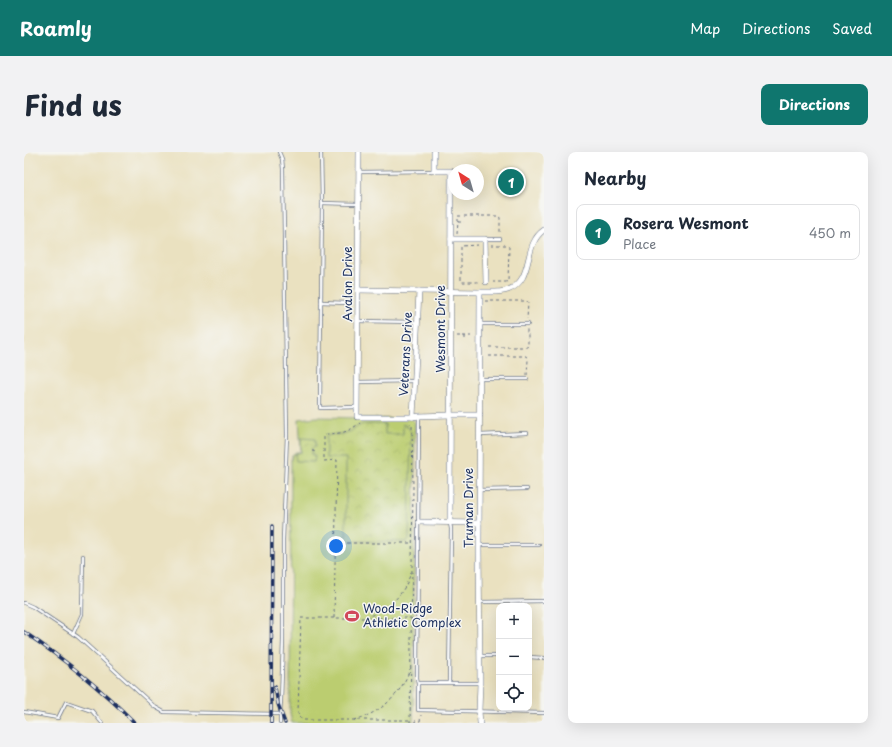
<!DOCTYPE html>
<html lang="en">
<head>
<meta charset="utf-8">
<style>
  :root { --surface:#fff; --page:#f2f2f3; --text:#1f2937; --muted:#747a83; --line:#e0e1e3; --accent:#0f766e }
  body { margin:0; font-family:"Playpen Sans",sans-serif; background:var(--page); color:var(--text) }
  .controls { position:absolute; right:12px; bottom:12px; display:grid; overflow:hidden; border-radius:8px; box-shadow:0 4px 16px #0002 }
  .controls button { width:36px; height:36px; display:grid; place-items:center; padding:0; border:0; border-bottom:1px solid var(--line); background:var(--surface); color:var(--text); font:20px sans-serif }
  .compass { position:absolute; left:424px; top:12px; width:36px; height:36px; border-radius:50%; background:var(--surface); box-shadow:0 4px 16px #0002; rotate:323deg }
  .you { position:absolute; left:312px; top:394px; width:14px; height:14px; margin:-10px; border:3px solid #fff; border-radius:50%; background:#1a73e8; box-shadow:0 0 0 6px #1a73e833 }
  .badge { display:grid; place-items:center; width:26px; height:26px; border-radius:50%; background:var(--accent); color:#fff; font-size:13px; font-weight:700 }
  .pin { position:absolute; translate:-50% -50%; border:2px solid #fff; box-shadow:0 1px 4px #0006 }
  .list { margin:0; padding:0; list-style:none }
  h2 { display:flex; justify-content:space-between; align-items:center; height:52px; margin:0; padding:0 16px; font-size:17px }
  h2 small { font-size:13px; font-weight:400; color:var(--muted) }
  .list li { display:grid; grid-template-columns:26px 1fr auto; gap:12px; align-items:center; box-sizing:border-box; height:56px; margin:0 8px 8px; padding:0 8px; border:1px solid var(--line); border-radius:8px }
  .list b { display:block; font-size:15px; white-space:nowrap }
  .list p { margin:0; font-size:13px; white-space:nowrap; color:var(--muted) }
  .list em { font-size:13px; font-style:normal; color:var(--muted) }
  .icon { flex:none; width:22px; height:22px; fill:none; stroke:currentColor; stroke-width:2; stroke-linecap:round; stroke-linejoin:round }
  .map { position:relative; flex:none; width:520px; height:571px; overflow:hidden; border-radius:8px }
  header { display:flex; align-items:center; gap:24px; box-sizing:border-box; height:56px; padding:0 20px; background:var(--accent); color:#fff }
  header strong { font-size:19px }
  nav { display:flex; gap:22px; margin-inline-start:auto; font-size:14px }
  .intro { display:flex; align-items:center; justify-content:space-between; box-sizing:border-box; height:96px; padding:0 24px }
  h1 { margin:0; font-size:28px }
  .button { padding:10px 18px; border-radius:8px; background:var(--accent); color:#fff; font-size:14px; font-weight:700 }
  main { display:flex; gap:24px; padding:0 24px }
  aside { flex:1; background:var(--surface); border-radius:8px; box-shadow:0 4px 16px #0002 }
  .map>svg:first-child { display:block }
</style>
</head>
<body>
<header>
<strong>Roamly</strong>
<nav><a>Map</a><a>Directions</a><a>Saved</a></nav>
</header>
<div class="intro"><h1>Find us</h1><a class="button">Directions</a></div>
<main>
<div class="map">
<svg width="520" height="571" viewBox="0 0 520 571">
  <defs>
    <pattern id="park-crowns" width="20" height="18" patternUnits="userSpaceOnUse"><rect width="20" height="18" fill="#bbcd70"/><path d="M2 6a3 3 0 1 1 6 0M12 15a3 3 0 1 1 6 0" fill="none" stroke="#a0b063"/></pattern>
  </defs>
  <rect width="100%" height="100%" fill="#f6f6f2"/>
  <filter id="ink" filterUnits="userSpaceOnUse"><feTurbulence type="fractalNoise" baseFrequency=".025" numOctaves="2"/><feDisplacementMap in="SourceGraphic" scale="8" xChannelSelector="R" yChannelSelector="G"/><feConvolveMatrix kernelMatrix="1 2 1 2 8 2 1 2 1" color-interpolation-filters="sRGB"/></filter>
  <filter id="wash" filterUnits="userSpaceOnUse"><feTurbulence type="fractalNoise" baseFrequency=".012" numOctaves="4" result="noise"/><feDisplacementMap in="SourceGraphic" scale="16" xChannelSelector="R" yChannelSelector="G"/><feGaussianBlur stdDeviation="0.9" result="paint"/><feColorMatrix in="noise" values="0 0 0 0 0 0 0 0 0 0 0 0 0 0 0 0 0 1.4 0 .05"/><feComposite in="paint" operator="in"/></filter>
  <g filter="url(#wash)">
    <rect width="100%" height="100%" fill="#eae1c0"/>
    <!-- green -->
    <polygon fill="#bbcd70" stroke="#6b7e67" points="292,265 387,267 391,270 389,571 268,571 266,562 267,308 268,303 272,300 277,300 275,267"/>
    <!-- park -->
    <g fill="url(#park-crowns)" stroke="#6b7e67">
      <path d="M 339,272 L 361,272 L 361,282 L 379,282 L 379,272 L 384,275 L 387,280 L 385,388 L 383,390 L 322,389 L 322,306 L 302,306 L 302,285 C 307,281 315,283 321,281 C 329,280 333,274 339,272 Z"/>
      <polygon points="277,286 291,287 291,295 288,296 288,303 291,304 290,310 272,309 271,302 277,300"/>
    </g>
  </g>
  <g filter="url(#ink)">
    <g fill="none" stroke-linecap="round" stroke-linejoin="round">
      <defs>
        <g id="lane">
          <polyline points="255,0 258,7 259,17 263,283 259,388 259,488 257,548 256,562"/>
          <polyline points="297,0 298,51 334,52"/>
          <polyline points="335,20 410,19"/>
          <polyline points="298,51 296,256 333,255"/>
          <polyline points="462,87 476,87"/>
          <polyline points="297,150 323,151"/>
          <polyline points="334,169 393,170"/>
          <polyline points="456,172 504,172"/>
          <polyline points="456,227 503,227"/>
          <polyline points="334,230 391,229"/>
          <polyline points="456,283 503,281"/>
          <polyline points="456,338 503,337"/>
          <polyline points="455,393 515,393"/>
          <polyline points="456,450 519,449"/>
          <polyline points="0,451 9,455 54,485 131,555 140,560 256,562 256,571"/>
          <polyline points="49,482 58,462 59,404"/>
          <polyline points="456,504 475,504"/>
          <polyline points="505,505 520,506"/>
          <polyline points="425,530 427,377 426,371"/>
          <polyline points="394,531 393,526 395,264"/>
          <polyline points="456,531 394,531 394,558 520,561"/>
          <polyline points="0,560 34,566 42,550 68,559 78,571"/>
        </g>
        <g id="street">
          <polyline points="335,0 333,265 389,265 395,264 426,263 456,263"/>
          <polyline points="410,0 410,19 427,19 426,370"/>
          <polyline points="427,87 461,87 462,130"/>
          <path d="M 334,138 L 456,140 C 465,140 476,141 484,138 C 511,128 498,93 520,78"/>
          <polyline points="389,265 395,139"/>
          <polyline points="395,370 455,371"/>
          <polyline points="456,571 455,559 456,531 455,393 456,140"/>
        </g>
      </defs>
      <!-- lane casing -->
      <use href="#lane" stroke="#636d80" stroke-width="4"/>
      <!-- street casing -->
      <use href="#street" stroke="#636d80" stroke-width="6"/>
      <!-- path -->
      <g stroke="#636d80" stroke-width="1" stroke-dasharray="3 3" stroke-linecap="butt">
        <polyline points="434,70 434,64 475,64 476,66 476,82"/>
        <polyline points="433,82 434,70 440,70"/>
        <polyline points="454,93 437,94 437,129 438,130 455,130"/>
        <polyline points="467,93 483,93 485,95 484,129 482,130 469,130"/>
        <polyline points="461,149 503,149 504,151 503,167"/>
        <polyline points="433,184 447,184"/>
        <polyline points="441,187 441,181"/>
        <polyline points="465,195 503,195 504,194 504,181 503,181 503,177 502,176"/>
        <polyline points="465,204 502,204 504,208 503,223"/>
        <polyline points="288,299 290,299 290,303"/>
        <polyline points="311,391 388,391"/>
        <path d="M 341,465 C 363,460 381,442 387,420"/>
        <path d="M 310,466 L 313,308 L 300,309 L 300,284 L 303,282 C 320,281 322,281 336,271"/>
        <path d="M 330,568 C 357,561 377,543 386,517"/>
        <polyline points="385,568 279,568 275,565 274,560 277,466 387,466"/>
        <polyline points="386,571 389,335 388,274 386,271"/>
        <polyline points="391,571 391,569 396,569 397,563"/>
      </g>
      <!-- lane -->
      <use href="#lane" stroke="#fff" stroke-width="2.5"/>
      <!-- street -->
      <use href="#street" stroke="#fff" stroke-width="5"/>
      <defs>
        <g id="rail">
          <path d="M 0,480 C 40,507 77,537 111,571"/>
          <polyline points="251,535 254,552 261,571"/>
          <polyline points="247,571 248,374"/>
        </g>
      </defs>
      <!-- rail casing -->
      <use href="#rail" stroke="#1b2f5e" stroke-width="3.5"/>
      <!-- rail -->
      <use href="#rail" stroke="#f6f6f2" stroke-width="2" stroke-dasharray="6" stroke-linecap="butt"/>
    </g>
  </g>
  <!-- icons -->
  <defs>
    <symbol id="stadium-bare" viewBox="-9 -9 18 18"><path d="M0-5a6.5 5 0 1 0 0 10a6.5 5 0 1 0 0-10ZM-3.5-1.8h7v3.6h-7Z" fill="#d1495b" stroke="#f6f6f2" stroke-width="2.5" paint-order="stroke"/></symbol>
  </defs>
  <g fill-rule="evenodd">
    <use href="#stadium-bare" x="318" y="454" width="20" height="20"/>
  </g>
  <g text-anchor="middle" stroke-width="3" stroke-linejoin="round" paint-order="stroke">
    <!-- street labels -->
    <g font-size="12" fill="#1b2f5e" stroke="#f6f6f2">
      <text transform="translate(324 132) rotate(-90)" y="4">Avalon Drive</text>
      <text transform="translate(417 177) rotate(-90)" y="4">Wesmont Drive</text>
      <text transform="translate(382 202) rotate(-87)" y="4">Veterans Drive</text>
      <text transform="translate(445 356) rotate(-90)" y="4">Truman Drive</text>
    </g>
    <!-- poi labels -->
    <g font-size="12" fill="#1b2f5e" stroke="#f6f6f2" text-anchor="start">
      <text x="339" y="461">Wood-Ridge<tspan x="339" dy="14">Athletic Complex</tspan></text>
    </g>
  </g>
</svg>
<div class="controls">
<button>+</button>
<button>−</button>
<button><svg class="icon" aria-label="locate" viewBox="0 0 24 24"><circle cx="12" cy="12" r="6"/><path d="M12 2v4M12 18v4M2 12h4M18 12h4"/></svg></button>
</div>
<svg class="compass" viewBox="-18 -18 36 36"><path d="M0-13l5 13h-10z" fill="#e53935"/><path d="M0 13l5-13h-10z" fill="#747a83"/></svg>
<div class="you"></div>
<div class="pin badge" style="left:487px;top:30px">1</div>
</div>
<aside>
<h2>Nearby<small></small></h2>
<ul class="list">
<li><span class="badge">1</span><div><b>Rosera Wesmont</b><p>Place</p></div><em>450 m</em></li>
</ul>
</aside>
</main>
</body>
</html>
